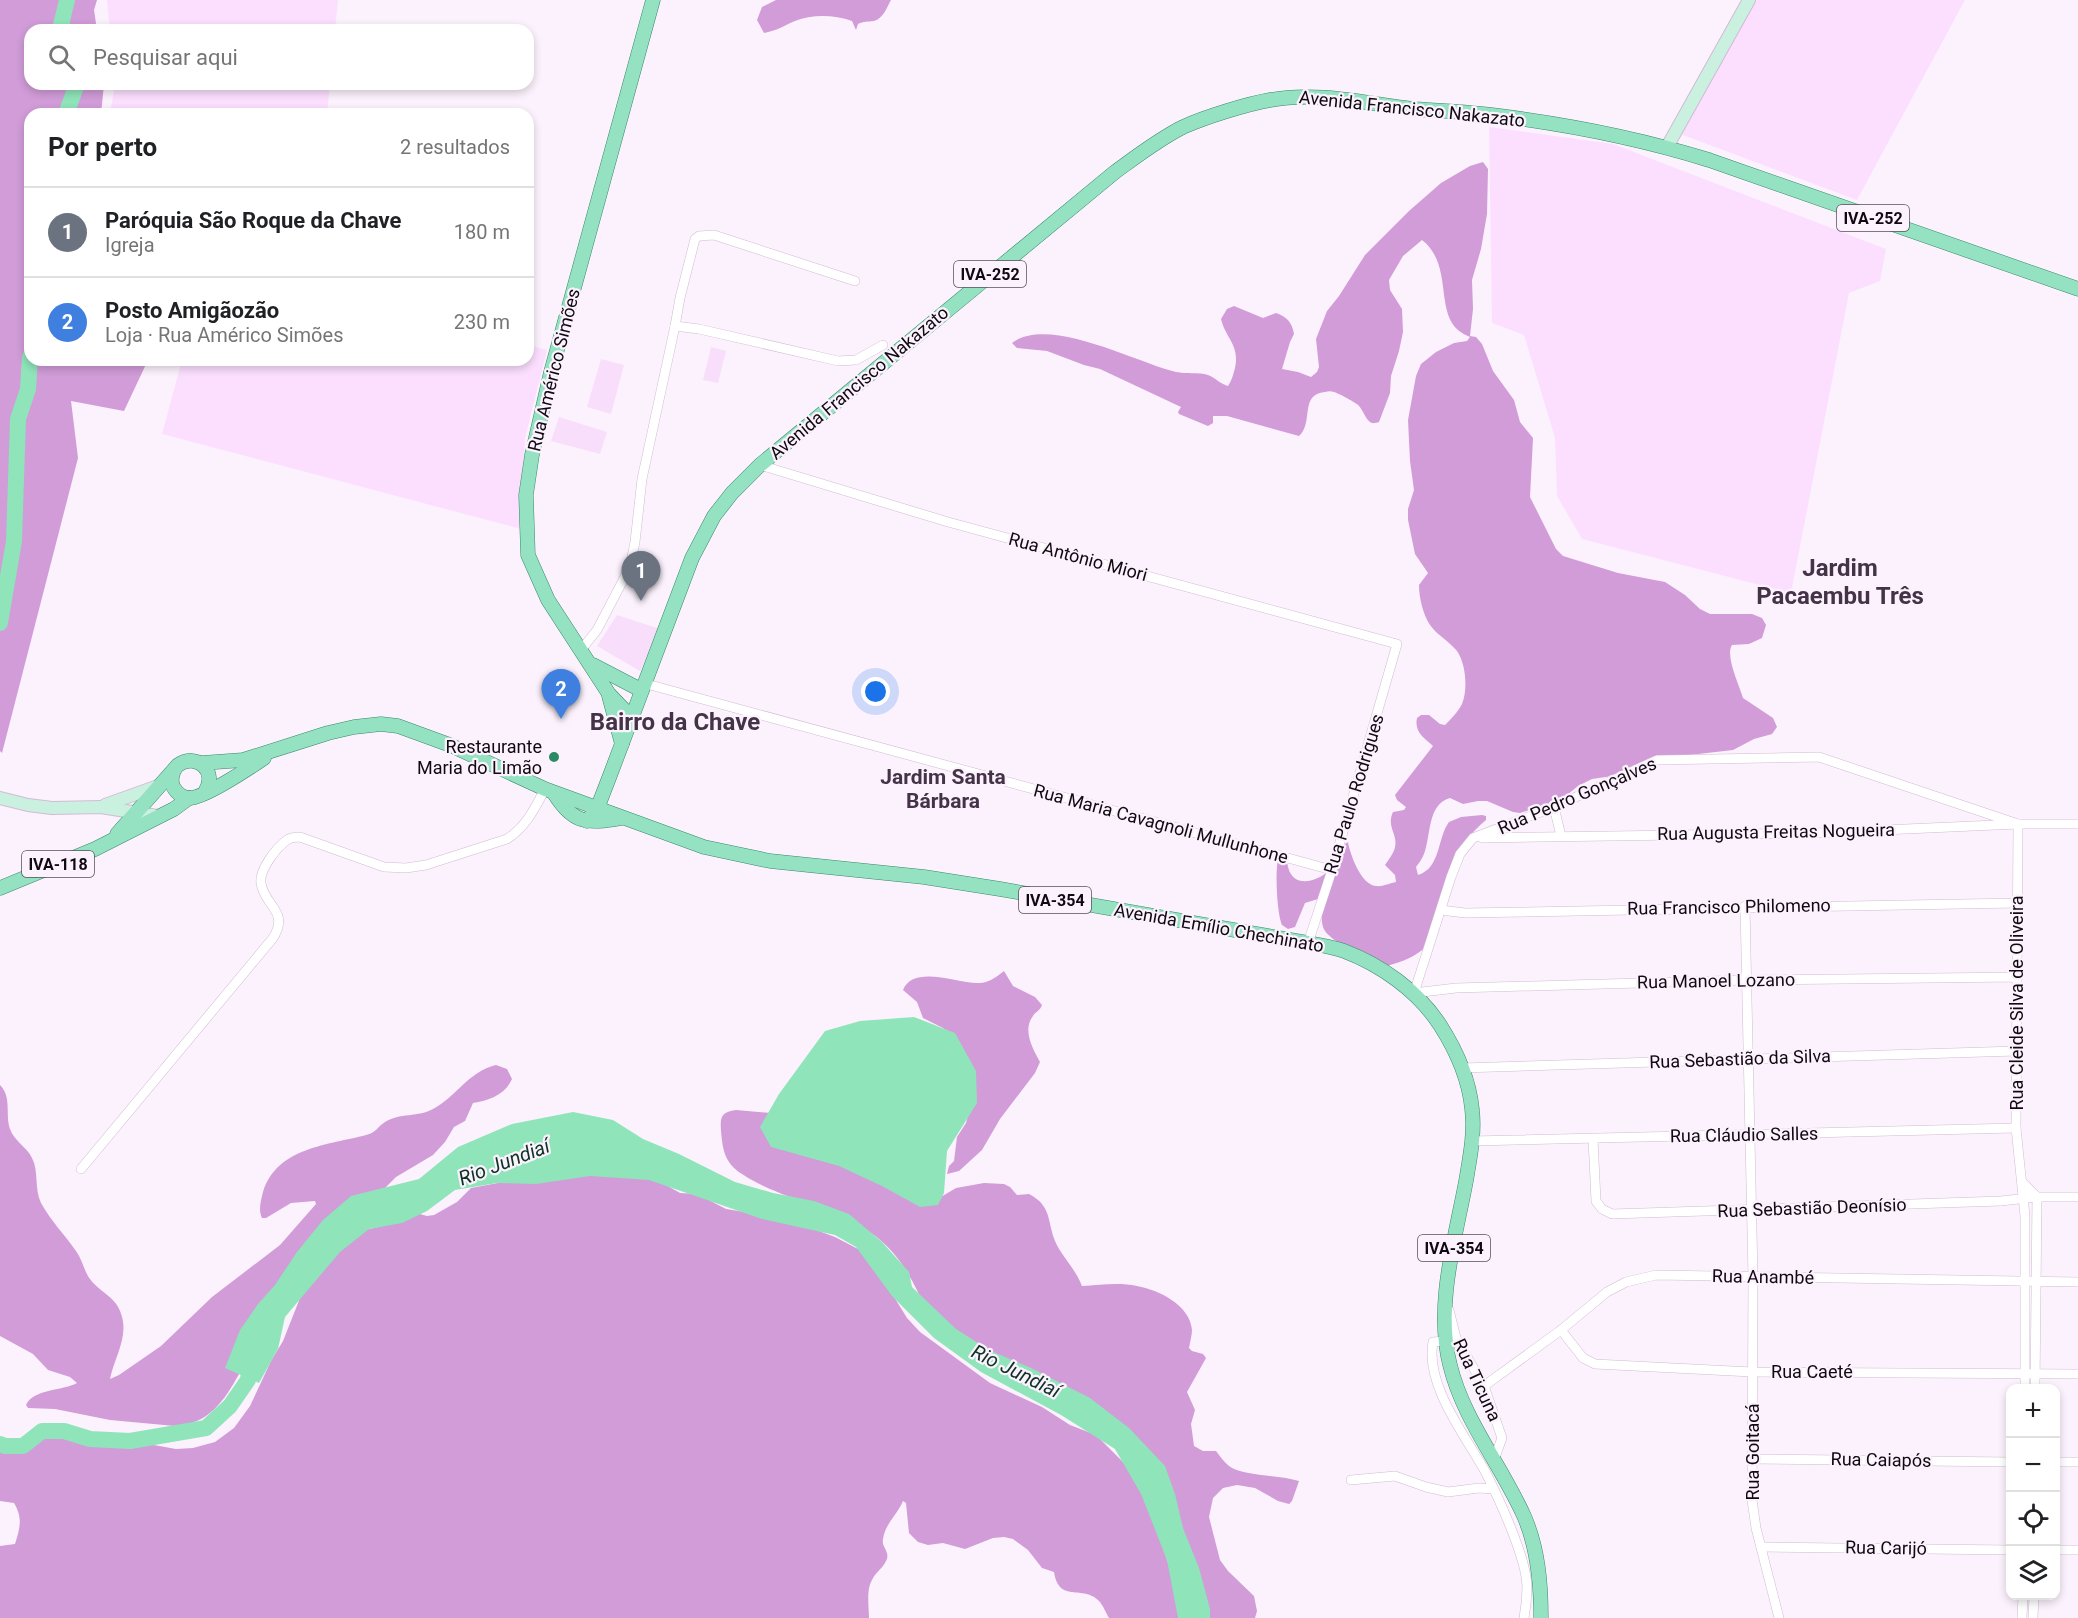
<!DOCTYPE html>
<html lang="pt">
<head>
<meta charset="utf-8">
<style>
  :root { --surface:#fff; --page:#f6f6f6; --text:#202124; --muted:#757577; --line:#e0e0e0; --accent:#d93025 }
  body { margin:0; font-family:Roboto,sans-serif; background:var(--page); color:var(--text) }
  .controls { position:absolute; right:18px; bottom:18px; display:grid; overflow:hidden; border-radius:12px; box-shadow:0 3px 9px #0003 }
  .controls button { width:54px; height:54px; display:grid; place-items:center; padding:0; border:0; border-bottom:2px solid var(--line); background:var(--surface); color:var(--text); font:30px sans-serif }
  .you { position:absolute; left:876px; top:692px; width:21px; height:21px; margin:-15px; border:4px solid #fff; border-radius:50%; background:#1a73e8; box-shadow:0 0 0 9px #1a73e833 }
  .badge { display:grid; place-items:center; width:39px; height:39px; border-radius:50%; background:var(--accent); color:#fff; font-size:20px; font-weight:700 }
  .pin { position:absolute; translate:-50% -50px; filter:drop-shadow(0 2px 3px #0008) }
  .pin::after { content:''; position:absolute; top:32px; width:21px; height:18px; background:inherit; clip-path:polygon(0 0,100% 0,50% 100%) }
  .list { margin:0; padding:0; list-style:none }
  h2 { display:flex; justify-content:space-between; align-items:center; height:78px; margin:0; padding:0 24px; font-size:26px }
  h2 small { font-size:20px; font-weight:400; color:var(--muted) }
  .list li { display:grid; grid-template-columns:39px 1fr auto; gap:18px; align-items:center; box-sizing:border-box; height:90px; padding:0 24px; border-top:2px solid var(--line) }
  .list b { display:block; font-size:22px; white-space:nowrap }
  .list p { margin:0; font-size:20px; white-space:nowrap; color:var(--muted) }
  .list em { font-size:20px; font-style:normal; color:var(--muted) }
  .icon { flex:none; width:33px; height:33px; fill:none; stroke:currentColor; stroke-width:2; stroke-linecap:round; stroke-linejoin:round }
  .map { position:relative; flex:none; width:2078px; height:1618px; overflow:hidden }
  .search { position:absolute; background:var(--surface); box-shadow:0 3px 9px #0003; left:24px; top:24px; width:510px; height:66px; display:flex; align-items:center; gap:15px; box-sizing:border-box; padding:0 21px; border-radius:18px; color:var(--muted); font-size:22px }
  .panel { position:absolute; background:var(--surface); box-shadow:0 3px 9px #0003; left:24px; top:108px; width:510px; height:258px; border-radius:18px }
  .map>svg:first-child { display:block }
</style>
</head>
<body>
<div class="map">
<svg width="2078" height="1618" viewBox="0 0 2078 1618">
  <rect width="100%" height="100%" fill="#fcf2fd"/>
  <!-- built -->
  <g fill="#fcdfff">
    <polygon points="107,0 338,0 335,30 110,30"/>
    <polygon points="1755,0 1965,0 1857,200 1680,134"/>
    <polygon points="115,84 330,84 327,114 110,114"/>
    <polygon points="1489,127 1613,144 1886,249 1880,281 1849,293 1791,593 1582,539 1557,496 1555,438 1524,335 1492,323"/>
    <polygon points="528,345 547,350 525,438 521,529 162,434 182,360 528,360"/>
  </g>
  <!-- green -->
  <g fill="#f8defb">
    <polygon points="711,347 726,351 718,383 703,380"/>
    <polygon points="601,359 624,365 611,414 587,407"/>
    <polygon points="559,417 607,432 600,454 551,441"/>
    <polygon points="617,615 660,629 640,671 597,646"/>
  </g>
  <!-- forest -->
  <g fill="#d19cd8">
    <polygon points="0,0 97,0 94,10 97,30 30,30 30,84 104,84 101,114 30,114 30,360 148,360 124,411 71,401 78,458 2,753 0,751"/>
    <path d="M 776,0 L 891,0 C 887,7 883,19 874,21 C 867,22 864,21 858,24 L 856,30 L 852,21 C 834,15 813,14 795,21 C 783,26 779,30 764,33 L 757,20 L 762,7 Z"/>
    <path d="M 1483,162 L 1488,169 L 1487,214 L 1481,249 L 1472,280 L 1473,309 L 1470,336 L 1476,337 L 1482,344 L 1493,371 L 1514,400 L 1520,422 L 1533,438 L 1530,497 L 1556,549 L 1563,556 L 1618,573 L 1665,582 L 1685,595 L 1700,609 L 1710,614 L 1752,614 L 1762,618 L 1766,625 L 1762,638 L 1749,644 L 1732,645 C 1725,656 1739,684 1743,698 L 1773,718 L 1777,727 L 1772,734 L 1754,739 L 1733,750 L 1672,757 L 1619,775 L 1592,779 L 1578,786 L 1562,799 L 1520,813 L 1513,812 L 1487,801 L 1478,801 L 1463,804 L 1450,798 C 1427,804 1431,837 1424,854 C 1422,859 1419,863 1416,867 L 1418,875 C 1441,868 1437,838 1449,822 L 1461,817 L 1482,815 L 1486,816 L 1486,820 C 1472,832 1459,846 1452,864 C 1433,914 1453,949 1387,966 C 1371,958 1328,943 1323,927 C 1320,917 1324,907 1318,899 L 1305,903 L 1295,927 L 1288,929 L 1282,925 C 1277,913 1275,873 1278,860 L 1283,858 L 1286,860 C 1288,864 1288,870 1291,874 C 1299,888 1322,879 1330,869 C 1336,862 1340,852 1345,844 L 1348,842 C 1350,854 1361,885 1376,886 C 1382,887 1390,883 1396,882 L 1395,875 L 1385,865 C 1389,859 1394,853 1395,847 C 1398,834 1386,827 1393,812 L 1404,810 L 1406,807 L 1397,800 L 1395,795 L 1433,746 C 1424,738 1414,732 1417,718 L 1421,715 L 1429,715 L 1440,724 L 1445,725 C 1451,719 1458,712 1462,704 C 1468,689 1466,664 1457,651 C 1449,641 1437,635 1430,625 C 1423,614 1419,598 1419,585 L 1428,573 L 1415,554 L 1408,520 L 1408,509 L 1414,490 L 1410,461 L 1408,420 L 1416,376 L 1421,364 L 1436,352 L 1454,343 L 1467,341 L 1470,337 C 1466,335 1461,333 1458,330 C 1435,310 1453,264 1422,240 L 1403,256 L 1389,280 L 1390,290 L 1402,309 L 1403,332 L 1399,351 L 1391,376 L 1390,393 L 1379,422 C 1375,423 1373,424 1370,422 C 1365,418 1363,410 1359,406 C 1357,403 1338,393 1334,392 C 1331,391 1328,391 1325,392 C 1299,394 1314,423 1299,436 L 1227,416 L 1213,416 L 1213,423 L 1208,426 L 1179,414 L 1178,412 L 1181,407 L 1100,369 L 1084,365 L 1047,351 L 1017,348 L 1012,343 C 1048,315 1135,362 1176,372 C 1186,374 1198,372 1208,375 C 1216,378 1220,384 1228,386 C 1232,380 1233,375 1235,368 C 1240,345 1226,339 1221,319 L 1227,309 L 1234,306 L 1263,318 L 1276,313 C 1287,317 1292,322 1294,334 L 1290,342 L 1282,369 L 1298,372 L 1311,377 L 1317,372 L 1319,367 L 1316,339 L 1327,311 L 1339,296 L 1365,255 L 1409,211 L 1441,183 L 1470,166 Z"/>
    <path d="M 1004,971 L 1013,986 L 1035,997 L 1042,1005 C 1040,1011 1036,1011 1033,1016 C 1022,1030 1033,1049 1040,1062 L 1035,1073 L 1000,1119 L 982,1150 L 959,1171 L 947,1174 L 949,1166 L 954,1161 L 957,1137 L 966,1123 L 971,1105 L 953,1036 L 943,1028 L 923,1018 L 917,1002 L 903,990 C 914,964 958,984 979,983 C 989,983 996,977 1004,971 Z"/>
    <path d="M 496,1065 L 507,1069 L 512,1079 C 505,1095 489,1100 473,1103 L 465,1121 L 454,1127 L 445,1142 L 433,1155 L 396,1177 L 379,1194 L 239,1374 C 225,1400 208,1425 175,1426 L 110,1420 L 55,1409 L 28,1408 L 26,1405 C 33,1389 62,1391 77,1383 L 70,1377 L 48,1370 L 33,1354 L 0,1336 L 0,1085 C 12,1097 5,1114 10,1129 C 14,1141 27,1147 32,1158 C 39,1171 34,1189 41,1203 C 51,1221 64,1234 76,1251 C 82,1259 84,1271 90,1279 C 101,1294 117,1296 122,1317 C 128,1338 114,1359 110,1379 L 119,1375 L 161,1346 L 212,1297 L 280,1245 L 316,1204 L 315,1201 L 291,1203 L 266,1218 L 262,1218 C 258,1210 261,1200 263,1192 C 277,1147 329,1145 366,1135 C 376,1133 377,1127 385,1122 C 399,1113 419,1117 433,1109 C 457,1096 468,1072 496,1065 Z"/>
    <path d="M 736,1110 L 771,1113 L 929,1204 L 956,1188 L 984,1183 L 1004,1184 L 1010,1187 L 1017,1195 L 1029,1194 C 1052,1206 1047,1221 1055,1241 C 1062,1257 1075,1268 1082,1286 C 1100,1285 1119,1282 1137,1286 C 1159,1290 1190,1305 1192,1330 C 1192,1335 1190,1342 1189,1348 L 1192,1351 L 1203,1354 L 1206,1358 L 1187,1392 L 1195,1410 L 1191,1424 L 1194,1446 L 1203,1451 L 1216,1451 C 1220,1456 1224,1462 1229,1466 C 1242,1476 1280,1475 1299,1481 L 1292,1501 L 1289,1504 L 1278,1501 L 1255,1488 L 1237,1485 L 1223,1488 L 1213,1498 L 1209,1517 L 1220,1560 L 1228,1571 L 1254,1596 L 1257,1611 L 1255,1618 L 1208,1618 L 1166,1484 L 928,1315 C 915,1283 900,1253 871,1233 C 834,1208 789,1201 750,1179 C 742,1174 734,1170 729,1162 C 723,1153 722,1142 721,1131 C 720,1117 721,1112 736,1110 Z"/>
    <path d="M 588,1166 L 657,1180 L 680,1193 L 697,1194 L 726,1209 L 751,1213 L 816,1230 L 835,1237 L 858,1249 L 872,1261 L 907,1318 L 920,1332 L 990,1383 L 1042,1407 L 1070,1425 L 1096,1435 L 1128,1467 L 1143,1490 L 1187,1618 L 1109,1618 C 1106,1613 1103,1605 1099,1601 C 1083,1584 1059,1604 1054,1572 L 1042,1568 L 1028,1550 L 1013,1539 L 1004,1537 L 993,1538 L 965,1549 L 943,1543 L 928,1545 L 918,1542 L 909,1533 L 906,1503 L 903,1501 C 897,1515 885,1524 883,1539 C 881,1547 891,1552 886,1561 C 883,1568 875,1573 872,1580 C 866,1590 869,1607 869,1618 L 0,1618 L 0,1546 L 15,1544 C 20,1528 23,1518 14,1503 L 0,1501 L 0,1445 L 15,1445 L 40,1435 L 52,1434 L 113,1442 L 137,1442 L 176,1449 L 193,1448 L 215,1442 L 234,1428 L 250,1406 L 271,1361 L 283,1341 L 304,1288 L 325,1259 L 365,1230 L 387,1225 L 409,1211 L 427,1216 L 434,1215 L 457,1202 L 471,1188 Z"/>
  </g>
  <!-- water -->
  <g fill="#8fe4ba">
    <polygon points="914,1017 955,1033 976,1071 977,1103 947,1151 944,1193 938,1205 920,1207 882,1186 839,1166 771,1147 760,1127 779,1094 825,1031 860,1021"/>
    <polygon points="573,1112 613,1120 643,1139 679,1154 735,1182 773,1193 814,1201 849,1214 882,1242 909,1272 912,1287 956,1329 989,1350 1031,1368 1090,1398 1129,1428 1165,1466 1175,1494 1183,1528 1199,1568 1210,1609 1210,1618 1178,1618 1167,1560 1141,1494 1115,1449 1061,1415 981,1372 934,1338 892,1296 856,1247 835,1235 762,1219 649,1180 590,1176 536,1184 497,1183 455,1190 427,1211 402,1223 369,1229 340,1252 285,1317 278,1349 259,1383 225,1368 240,1330 258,1304 275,1285 297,1252 323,1220 351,1196 419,1179 458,1147 512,1124"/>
  </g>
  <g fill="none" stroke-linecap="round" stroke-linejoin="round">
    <!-- river -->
    <g stroke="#8fe4ba" stroke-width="16">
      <polyline points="65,30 61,25 67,0"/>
      <polyline points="66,114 77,84"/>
      <polyline points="0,623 14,541 18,419 28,389 30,357"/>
      <polyline points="0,1444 5,1446 23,1446 42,1431 64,1431 90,1439 130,1441 206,1428 230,1406 248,1380 251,1356"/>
    </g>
    <defs>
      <g id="street">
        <polyline points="675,326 680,298 695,239 699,236 714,235 855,281"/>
        <polyline points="760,465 948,522 1397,644 1332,870 1308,943"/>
        <polyline points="581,650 597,630 630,567 635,542 642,479 675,326 699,329 838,361 856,360 883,345"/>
        <polyline points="643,683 1332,870"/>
        <polyline points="1554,807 1561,836"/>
        <polyline points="1482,838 1816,833 2018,824 2078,824"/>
        <polyline points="1745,906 1753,1277 1752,1500 1756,1528 1779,1618"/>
        <polyline points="1441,910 1465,913 2018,903"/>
        <polyline points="2018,977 1747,980 1456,988 1414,993 1451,877 1460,854 1473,838 1554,807 1657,760 1819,757 2018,824 2016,1128 2025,1216 2025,1388"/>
        <polyline points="1462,1068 2017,1051"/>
        <polyline points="1593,1139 1596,1201 1602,1209 1612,1214 2001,1201 2037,1197 2078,1197"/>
        <polyline points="1472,1141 2016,1128"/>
        <path d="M 81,1169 L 273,938 C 290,911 264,906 261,883 C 259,870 276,848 287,840 C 291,837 295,837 300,837 L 384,867 L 406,868 L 426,865 L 507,839 C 526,827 535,808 545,789"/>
        <polyline points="2022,1182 2037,1197 2035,1388"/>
        <polyline points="1449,1310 1456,1338 1484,1386 1502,1438 1494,1460"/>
        <polyline points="1561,1330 1583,1358 1595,1364 1752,1372 2078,1374"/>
        <path d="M 1446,1341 L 1433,1342 C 1425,1386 1466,1436 1486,1473 C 1499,1499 1526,1557 1527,1586 C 1527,1596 1526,1607 1524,1618"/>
        <polyline points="1484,1386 1561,1330 1607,1292 1626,1282 1656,1275 2078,1282"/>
        <polyline points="1752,1459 2010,1462"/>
        <polyline points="2056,1462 2078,1462"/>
        <polyline points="1351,1480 1395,1476 1426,1487 1448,1492 1479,1488 1493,1489"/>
        <polyline points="1761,1547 2010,1550"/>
        <polyline points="2056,1550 2078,1550"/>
        <polyline points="2022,1618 2023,1596"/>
        <polyline points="2033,1618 2034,1596"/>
      </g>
      <g id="secondary">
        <polyline points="1667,147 1749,0"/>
        <polyline points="0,798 28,805 52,808 101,807 157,816"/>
        <polyline points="105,805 158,786"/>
      </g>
      <g id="primary">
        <polyline points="593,665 641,690"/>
        <polyline points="609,696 622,744"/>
        <polyline points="632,718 609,694 548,600 528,555 526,495 532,455 551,372 653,0"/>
        <path d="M 202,763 L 243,760 L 328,733 L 354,727 L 381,724 L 398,726 L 450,745 L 545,789 L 704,847 L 770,861 L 924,877 L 1000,889 L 1308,943 C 1320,945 1333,947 1344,951 C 1381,965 1418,991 1440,1025 C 1456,1050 1469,1078 1472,1109 C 1475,1133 1470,1157 1466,1181 C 1455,1240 1435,1306 1450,1365 C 1463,1419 1501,1465 1524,1516 C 1538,1548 1541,1583 1541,1618"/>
        <path d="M 174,770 C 171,778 170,785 177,792 C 180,795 184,798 189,798 C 203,799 251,767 264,758"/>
        <path d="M 554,793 C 573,824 587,824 621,818"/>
        <path d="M 587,821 L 597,809 L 609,778 L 692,558 L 714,516 L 732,493 L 760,465 L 1115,172 C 1137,156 1159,139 1183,127 C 1205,117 1247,104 1270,100 C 1318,91 1367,104 1415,109 C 1440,111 1466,112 1492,115 C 1566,124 1638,138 1709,160 L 2078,289"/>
        <path d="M 117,834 L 178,765 C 198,752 218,772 205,792"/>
        <polyline points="0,888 95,849 174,809 189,798"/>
      </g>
    </defs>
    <!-- street casing -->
    <use href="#street" stroke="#d1bbd4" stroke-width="10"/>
    <!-- secondary casing -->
    <use href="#secondary" stroke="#d1bbd4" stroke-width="14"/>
    <!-- primary casing -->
    <use href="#primary" stroke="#388968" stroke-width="15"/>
    <!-- street -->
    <use href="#street" stroke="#fff" stroke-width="9"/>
    <!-- secondary -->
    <use href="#secondary" stroke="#caf0e0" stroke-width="12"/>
    <!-- primary -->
    <use href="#primary" stroke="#94e2c1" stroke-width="14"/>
  </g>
  <!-- markers -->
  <circle fill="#2b8a63" stroke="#fcf2fd" stroke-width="2" cx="554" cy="757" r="6"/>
  <g text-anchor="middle" stroke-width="4.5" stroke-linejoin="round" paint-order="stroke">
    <!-- shield labels -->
    <g fill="#fcf2fd" stroke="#574f58" stroke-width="1.5">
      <rect x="1837" y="205" width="72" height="26" rx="4.5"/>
      <rect x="954" y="261" width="72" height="26" rx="4.5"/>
      <rect x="22" y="851" width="72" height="26" rx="4.5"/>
      <rect x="1019" y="887" width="72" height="26" rx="4.5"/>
      <rect x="1418" y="1235" width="72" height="26" rx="4.5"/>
    </g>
    <g font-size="16" font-weight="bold" fill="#100911">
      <text x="1873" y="224">IVA-252</text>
      <text x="990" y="280">IVA-252</text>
      <text x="58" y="870">IVA-118</text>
      <text x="1055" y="906">IVA-354</text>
      <text x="1454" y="1254">IVA-354</text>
    </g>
    <!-- street labels -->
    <g font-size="18" fill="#100911" stroke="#fcf2fd">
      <text transform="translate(1412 109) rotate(6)" y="6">Avenida Francisco Nakazato</text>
      <text transform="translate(554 370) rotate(-76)" y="6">Rua Américo Simões</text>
      <text transform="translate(859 383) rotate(-40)" y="6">Avenida Francisco Nakazato</text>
      <text transform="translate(1078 557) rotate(15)" y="6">Rua Antônio Miori</text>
      <text transform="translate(1354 794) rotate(-73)" y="6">Rua Paulo Rodrigues</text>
      <text transform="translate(1577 796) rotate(-23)" y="6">Rua Pedro Gonçalves</text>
      <text transform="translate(1161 824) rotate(15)" y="6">Rua Maria Cavagnoli Mullunhone</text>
      <text transform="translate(1776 832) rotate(-1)" y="6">Rua Augusta Freitas Nogueira</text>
      <text transform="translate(1729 907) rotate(-1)" y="6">Rua Francisco Philomeno</text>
      <text transform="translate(1219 928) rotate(10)" y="6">Avenida Emílio Chechinato</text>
      <text transform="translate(1716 981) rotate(-1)" y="6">Rua Manoel Lozano</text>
      <text transform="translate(2017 1003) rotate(-90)" y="6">Rua Cleide Silva de Oliveira</text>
      <text transform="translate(1740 1059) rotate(-2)" y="6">Rua Sebastião da Silva</text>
      <text transform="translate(1744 1135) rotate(-1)" y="6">Rua Cláudio Salles</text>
      <text transform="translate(1812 1208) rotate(-2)" y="6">Rua Sebastião Deonísio</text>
      <text transform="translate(1763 1277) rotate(1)" y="6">Rua Anambé</text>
      <text x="1812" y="1378">Rua Caeté</text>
      <text transform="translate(1477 1380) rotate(65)" y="6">Rua Ticuna</text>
      <text transform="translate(1753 1452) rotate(-90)" y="6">Rua Goitacá</text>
      <text transform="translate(1881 1460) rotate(1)" y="6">Rua Caiapós</text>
      <text transform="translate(1886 1548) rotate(1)" y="6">Rua Carijó</text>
    </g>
    <!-- poi labels -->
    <g font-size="18" fill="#100911" stroke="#fcf2fd" text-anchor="end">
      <text x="542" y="753">Restaurante<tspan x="542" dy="21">Maria do Limão</tspan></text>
    </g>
    <!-- water labels -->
    <g font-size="20" font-style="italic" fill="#0d3323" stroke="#fcf2fd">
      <text transform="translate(504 1162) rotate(-21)" y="7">Rio Jundiaí</text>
      <text transform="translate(1016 1371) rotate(26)" y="7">Rio Jundiaí</text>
    </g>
    <!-- quarter labels -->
    <g font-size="21" font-weight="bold" fill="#443247" stroke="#fcf2fd">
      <text x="943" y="784">Jardim Santa<tspan x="943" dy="24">Bárbara</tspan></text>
    </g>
    <!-- district labels -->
    <g font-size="24" font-weight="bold" fill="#443247" stroke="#fcf2fd">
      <text x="1840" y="576">Jardim<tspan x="1840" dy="28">Pacaembu Três</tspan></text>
      <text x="675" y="730">Bairro da Chave</text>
    </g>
  </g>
</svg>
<div class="controls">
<button>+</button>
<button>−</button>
<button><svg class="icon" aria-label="locate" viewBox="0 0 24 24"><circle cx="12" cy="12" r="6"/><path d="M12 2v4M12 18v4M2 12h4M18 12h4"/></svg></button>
<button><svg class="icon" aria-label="layers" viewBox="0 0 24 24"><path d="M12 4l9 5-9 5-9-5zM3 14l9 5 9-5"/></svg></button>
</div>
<div class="you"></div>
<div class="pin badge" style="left:641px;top:601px;background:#6b7280">1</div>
<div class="pin badge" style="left:561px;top:719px;background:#3f7fe0">2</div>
<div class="search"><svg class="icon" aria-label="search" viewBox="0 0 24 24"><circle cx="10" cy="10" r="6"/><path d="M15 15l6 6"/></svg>Pesquisar aqui</div>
<section class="panel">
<h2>Por perto<small>2 resultados</small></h2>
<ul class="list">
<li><span class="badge" style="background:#6b7280">1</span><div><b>Paróquia São Roque da Chave</b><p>Igreja</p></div><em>180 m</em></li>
<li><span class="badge" style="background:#3f7fe0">2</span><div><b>Posto Amigãozão</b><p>Loja · Rua Américo Simões</p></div><em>230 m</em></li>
</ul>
</section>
</div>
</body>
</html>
